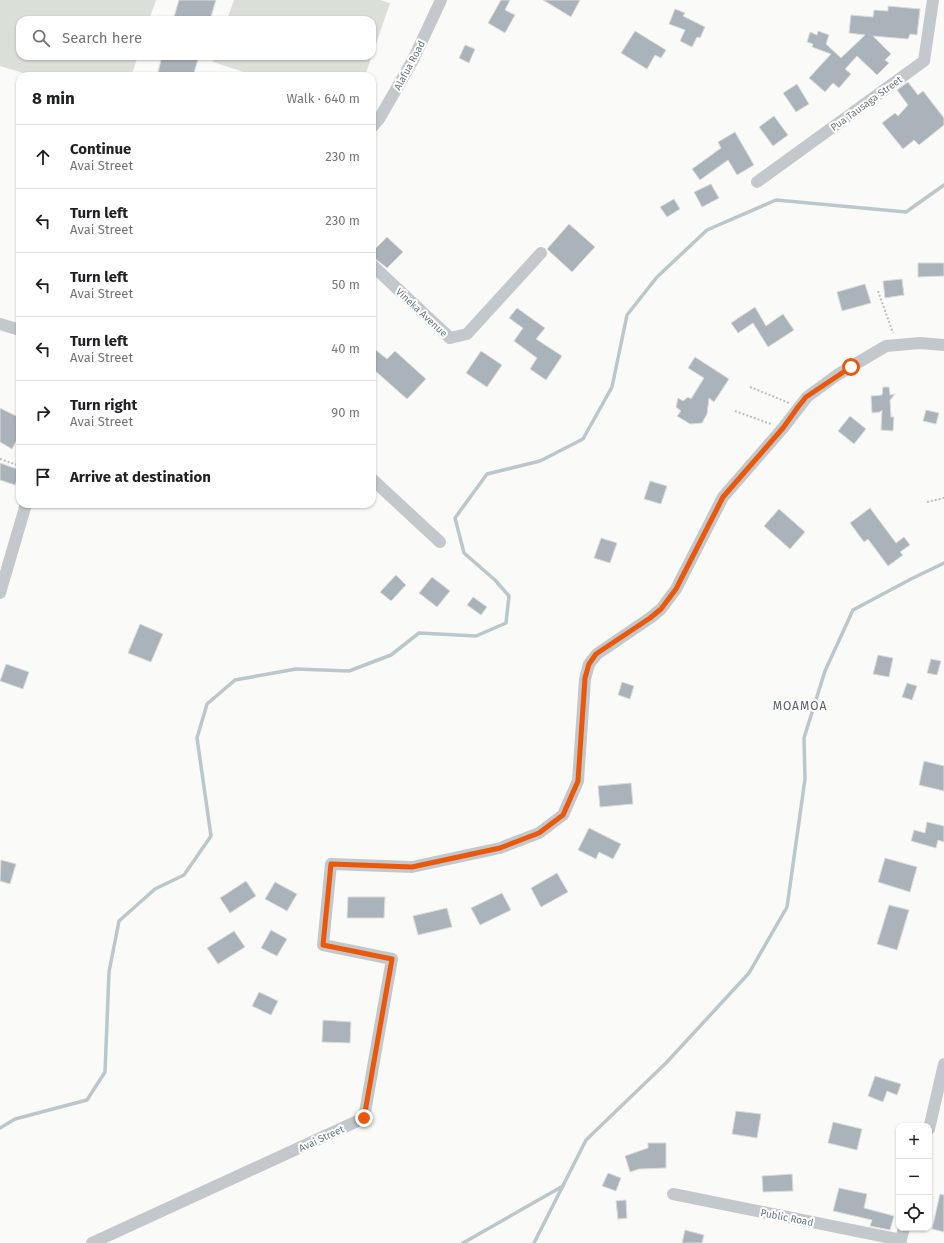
<!DOCTYPE html>
<html lang="en">
<head>
<meta charset="utf-8">
<style>
  :root { --surface:#fff; --page:#f6f6f6; --text:#202124; --muted:#757577; --line:#e0e0e0 }
  body { margin:0; font-family:"Fira Sans",sans-serif; background:var(--page); color:var(--text) }
  .controls { position:absolute; right:12px; bottom:12px; display:grid; overflow:hidden; border-radius:8px; box-shadow:0 1px 3px #0004 }
  .controls button { width:36px; height:36px; display:grid; place-items:center; padding:0; border:0; border-bottom:1px solid var(--line); background:var(--surface); color:var(--text); font:20px sans-serif }
  .stop { position:absolute; width:12px; height:12px; margin:-9px; border:3px solid #ea580c; border-radius:50%; background:#fff }
  .stop.end { background:#ea580c; border-color:#fff; box-shadow:0 1px 4px #0008 }
  .list { margin:0; padding:0; list-style:none }
  h2 { display:flex; justify-content:space-between; align-items:center; height:52px; margin:0; padding:0 16px; font-size:17px }
  h2 small { font-size:13px; font-weight:400; color:var(--muted) }
  .list li { display:grid; grid-template-columns:26px 1fr auto; gap:12px; align-items:center; box-sizing:border-box; height:64px; padding:0 16px; border-top:1px solid var(--line) }
  .list b { display:block; font-size:15px; white-space:nowrap }
  .list p { margin:0; font-size:13px; white-space:nowrap; color:var(--muted) }
  .list em { font-size:13px; font-style:normal; color:var(--muted) }
  .icon { flex:none; width:22px; height:22px; fill:none; stroke:currentColor; stroke-width:2; stroke-linecap:round; stroke-linejoin:round }
  .map { position:relative; flex:none; width:944px; height:1243px; overflow:hidden }
  .search { position:absolute; background:var(--surface); box-shadow:0 1px 3px #0004; left:16px; top:16px; width:360px; height:44px; display:flex; align-items:center; gap:10px; box-sizing:border-box; padding:0 14px; border-radius:12px; color:var(--muted); font-size:15px }
  .panel { position:absolute; background:var(--surface); box-shadow:0 1px 3px #0004; left:16px; top:72px; width:360px; height:436px; border-radius:12px }
  .map>svg:first-child { display:block }
</style>
</head>
<body>
<div class="map">
<svg width="944" height="1243" viewBox="0 0 944 1243">
  <rect width="100%" height="100%" fill="#fafaf8"/>
  <!-- green -->
  <g fill="#dadfd7">
    <polygon points="0,0 156,0 149,20 20,20 20,56 138,56 131,76 33,76 0,66"/>
    <polygon points="234,0 380,0 390,3 365,76 256,76 213,62 215,56 372,56 372,20 227,20"/>
  </g>
  <g fill="none" stroke-linecap="round" stroke-linejoin="round">
    <!-- stream -->
    <g stroke="#bbc7cb" stroke-width="3.5">
      <polyline points="0,1128 15,1119 87,1100 105,1072 109,972 119,921 155,889 184,875 211,836 197,738 207,704 235,680 296,669 349,671 391,655 419,633 476,636 506,623 509,596 495,580 464,553 455,518 487,474 540,461 583,439 612,387 627,315 657,277 707,230 776,200 906,212 944,185"/>
      <polyline points="463,1243 563,1186"/>
      <polyline points="534,1243 586,1140 666,1063 749,973 787,907 805,779 804,738 825,671 853,610 911,579 944,563"/>
    </g>
  </g>
  <!-- building -->
  <g fill="#aab3b9" stroke="#dcdcda">
    <polygon points="179,0 216,0 210,20 173,20"/>
    <polygon points="501,0 510,0 505,10 515,15 505,33 488,23"/>
    <polygon points="543,0 580,0 571,17"/>
    <polygon points="888,6 920,9 917,35 910,34 908,39 873,36 891,54 885,60 889,63 877,75 857,56 845,69 851,74 839,88 833,83 825,92 809,78 831,54 812,47 813,44 807,42 810,32 817,35 818,31 829,35 826,44 841,58 865,35 849,33 851,15 873,17 874,10 888,11"/>
    <polygon points="675,9 685,13 683,16 705,27 700,38 697,37 692,47 680,41 685,30 669,24"/>
    <polygon points="635,31 666,50 661,58 655,55 647,69 621,53"/>
    <polygon points="465,45 475,49 469,63 459,58"/>
    <polygon points="162,56 199,56 193,76 157,76"/>
    <polygon points="908,82 918,95 923,91 944,118 944,125 919,145 914,140 903,149 882,123 895,113 898,116 908,105 897,90"/>
    <polygon points="797,84 809,104 796,112 783,93"/>
    <polygon points="774,116 788,135 773,146 759,127"/>
    <polygon points="735,132 754,165 737,175 728,160 700,180 692,169 721,148 718,142"/>
    <polygon points="711,184 719,198 702,207 694,192"/>
    <polygon points="674,199 680,209 667,217 660,207"/>
    <polygon points="569,224 595,247 572,272 547,249"/>
    <polygon points="387,237 403,252 387,268 377,260 372,258 372,252"/>
    <polygon points="918,263 944,263 944,276 918,277"/>
    <polygon points="902,279 904,295 885,298 883,281"/>
    <polygon points="865,284 871,303 842,311 837,292"/>
    <polygon points="755,307 766,326 783,314 794,330 768,347 753,323 738,333 731,323"/>
    <polygon points="517,308 545,328 536,339 562,356 546,380 530,369 537,358 514,341 523,328 509,318"/>
    <polygon points="372,347 387,359 395,351 426,379 407,399 372,368"/>
    <polygon points="481,351 502,365 487,387 466,373"/>
    <polygon points="695,357 729,379 714,402 709,398 707,414 702,423 690,424 677,416 681,411 676,407 678,398 683,401 688,397 691,399 704,378 688,368"/>
    <polygon points="883,387 889,387 890,395 895,394 890,400 891,417 894,417 893,431 881,430 882,410 880,412 872,413 871,396 882,395"/>
    <polygon points="0,408 20,418 20,434 12,449 0,442"/>
    <polygon points="926,410 939,413 936,424 923,421"/>
    <polygon points="850,416 866,429 854,444 838,431"/>
    <polygon points="0,463 20,470 15,485 0,480"/>
    <polygon points="650,481 667,486 661,504 644,499"/>
    <polygon points="870,508 896,543 904,537 910,545 900,552 903,555 888,566 868,539 864,542 850,523"/>
    <polygon points="779,509 805,532 790,549 764,526"/>
    <polygon points="601,538 617,543 610,563 594,558"/>
    <polygon points="396,575 406,585 391,601 380,592"/>
    <polygon points="432,577 450,591 437,607 419,593"/>
    <polygon points="473,597 487,607 481,615 467,605"/>
    <polygon points="140,624 163,634 151,662 128,653"/>
    <polygon points="878,655 893,658 889,677 873,674"/>
    <polygon points="931,659 941,661 937,675 927,673"/>
    <polygon points="6,664 29,672 23,689 0,681"/>
    <polygon points="622,682 634,686 630,699 618,695"/>
    <polygon points="907,683 917,686 912,700 902,697"/>
    <polygon points="924,761 944,766 944,791 919,785"/>
    <polygon points="631,783 633,804 600,807 598,786"/>
    <polygon points="927,822 944,826 944,842 938,840 936,848 911,841 914,830 925,833"/>
    <polygon points="589,828 621,844 613,859 599,852 596,859 578,850"/>
    <polygon points="885,858 917,867 910,892 878,882"/>
    <polygon points="1,860 16,864 10,884 0,881"/>
    <polygon points="557,873 568,892 541,907 531,888"/>
    <polygon points="246,881 256,896 230,913 220,898"/>
    <polygon points="275,882 297,894 287,911 265,899"/>
    <polygon points="502,893 511,910 480,925 471,908"/>
    <polygon points="348,897 385,897 384,918 347,918"/>
    <polygon points="889,905 909,910 897,950 877,944"/>
    <polygon points="447,908 452,927 418,935 413,916"/>
    <polygon points="271,930 287,939 277,956 261,948"/>
    <polygon points="234,931 245,947 218,964 207,948"/>
    <polygon points="259,992 278,1001 271,1015 252,1006"/>
    <polygon points="323,1020 351,1022 350,1043 322,1042"/>
    <polygon points="875,1076 901,1084 897,1095 887,1091 883,1102 868,1096"/>
    <polygon points="736,1111 761,1114 757,1138 732,1134"/>
    <polygon points="833,1122 862,1129 857,1150 828,1143"/>
    <polygon points="648,1143 666,1143 666,1168 639,1169 630,1172 625,1156 648,1148"/>
    <polygon points="608,1173 621,1178 616,1191 602,1186"/>
    <polygon points="792,1174 793,1191 763,1192 762,1176"/>
    <polygon points="839,1188 867,1194 864,1208 894,1216 890,1230 870,1226 872,1220 833,1211"/>
    <polygon points="940,1194 944,1195 944,1232 932,1229"/>
    <polygon points="626,1200 627,1218 618,1219 616,1201"/>
    <polygon points="685,1230 704,1235 702,1243 682,1243"/>
  </g>
  <g fill="none" stroke-linecap="round" stroke-linejoin="round">
    <!-- path -->
    <g stroke="#bbbfc2" stroke-width="2" stroke-dasharray="2 2" stroke-linecap="butt">
      <polyline points="878,291 893,333"/>
      <polyline points="750,387 789,403"/>
      <polyline points="735,411 771,424"/>
      <polyline points="0,459 20,466"/>
      <polyline points="927,502 944,498"/>
    </g>
    <!-- minor -->
    <g stroke="#c3c8cc" stroke-width="12">
      <polyline points="372,127 379,119 413,60 441,0"/>
      <polyline points="757,182 924,61 933,0"/>
      <polyline points="372,265 450,338 467,334 541,253"/>
      <polyline points="0,324 20,330"/>
      <polyline points="372,479 440,542"/>
      <polyline points="0,593 26,504"/>
      <polyline points="929,1129 944,1064"/>
      <polyline points="673,1194 901,1240"/>
      <polyline points="92,1243 364,1118 392,959 323,945 331,864 412,867 500,848 539,833 563,815 578,781 585,679 589,664 597,654 650,618 661,609 676,589 723,497 783,428 807,397 837,375 886,346 920,343 944,345"/>
      <polyline points="900,1243 904,1228"/>
    </g>
  </g>
  <g fill="none" stroke-linecap="round" stroke-linejoin="round">
    <!-- route -->
    <polyline stroke="#ea580c" stroke-width="5" points="364,1118 392,959 323,945 331,864 412,867 500,848 539,833 563,815 578,781 585,678 589,664 596,654 650,618 661,609 676,589 723,497 783,428 798,407 806,397 851,367"/>
  </g>
  <g text-anchor="middle" stroke-width="4" stroke-linejoin="round" paint-order="stroke">
    <!-- street labels -->
    <g font-size="10" fill="#657683" stroke="#fff">
      <text transform="translate(409 65) rotate(-62)" y="4">Alafua Road</text>
      <text transform="translate(866 103) rotate(-36)" y="4">Pua Tausaga Street</text>
      <text transform="translate(422 312) rotate(43)" y="4">Vineka Avenue</text>
      <text transform="translate(321 1138) rotate(-25)" y="4">Avai Street</text>
      <text transform="translate(787 1217) rotate(11)" y="4">Public Road</text>
    </g>
    <!-- quarter labels -->
    <g font-size="12" letter-spacing="1" fill="#57646e" stroke="#fff">
      <text x="800" y="710">MOAMOA</text>
    </g>
  </g>
</svg>
<div class="controls">
<button>+</button>
<button>−</button>
<button><svg class="icon" aria-label="locate" viewBox="0 0 24 24"><circle cx="12" cy="12" r="6"/><path d="M12 2v4M12 18v4M2 12h4M18 12h4"/></svg></button>
</div>
<div class="stop" style="left:851px;top:367px"></div>
<div class="stop end" style="left:364px;top:1118px"></div>
<div class="search"><svg class="icon" aria-label="search" viewBox="0 0 24 24"><circle cx="10" cy="10" r="6"/><path d="M15 15l6 6"/></svg>Search here</div>
<section class="panel">
<h2>8 min<small>Walk · 640 m</small></h2>
<ul class="list">
<li><svg class="icon" aria-label="ahead" viewBox="0 0 24 24"><path d="M12 20V5M6 11l6-6 6 6"/></svg><div><b>Continue</b><p>Avai Street</p></div><em>230 m</em></li>
<li><svg class="icon" aria-label="left" viewBox="0 0 24 24"><path d="M17 20v-9H6M10 6l-5 5 5 5"/></svg><div><b>Turn left</b><p>Avai Street</p></div><em>230 m</em></li>
<li><svg class="icon" aria-label="left" viewBox="0 0 24 24"><path d="M17 20v-9H6M10 6l-5 5 5 5"/></svg><div><b>Turn left</b><p>Avai Street</p></div><em>50 m</em></li>
<li><svg class="icon" aria-label="left" viewBox="0 0 24 24"><path d="M17 20v-9H6M10 6l-5 5 5 5"/></svg><div><b>Turn left</b><p>Avai Street</p></div><em>40 m</em></li>
<li><svg class="icon" aria-label="right" viewBox="0 0 24 24"><path d="M7 20v-9h11M14 6l5 5-5 5"/></svg><div><b>Turn right</b><p>Avai Street</p></div><em>90 m</em></li>
<li><svg class="icon" aria-label="arrive" viewBox="0 0 24 24"><path d="M6 21V4h12l-3 4 3 4H6"/></svg><div><b>Arrive at destination</b></div></li>
</ul>
</section>
</div>
</body>
</html>
